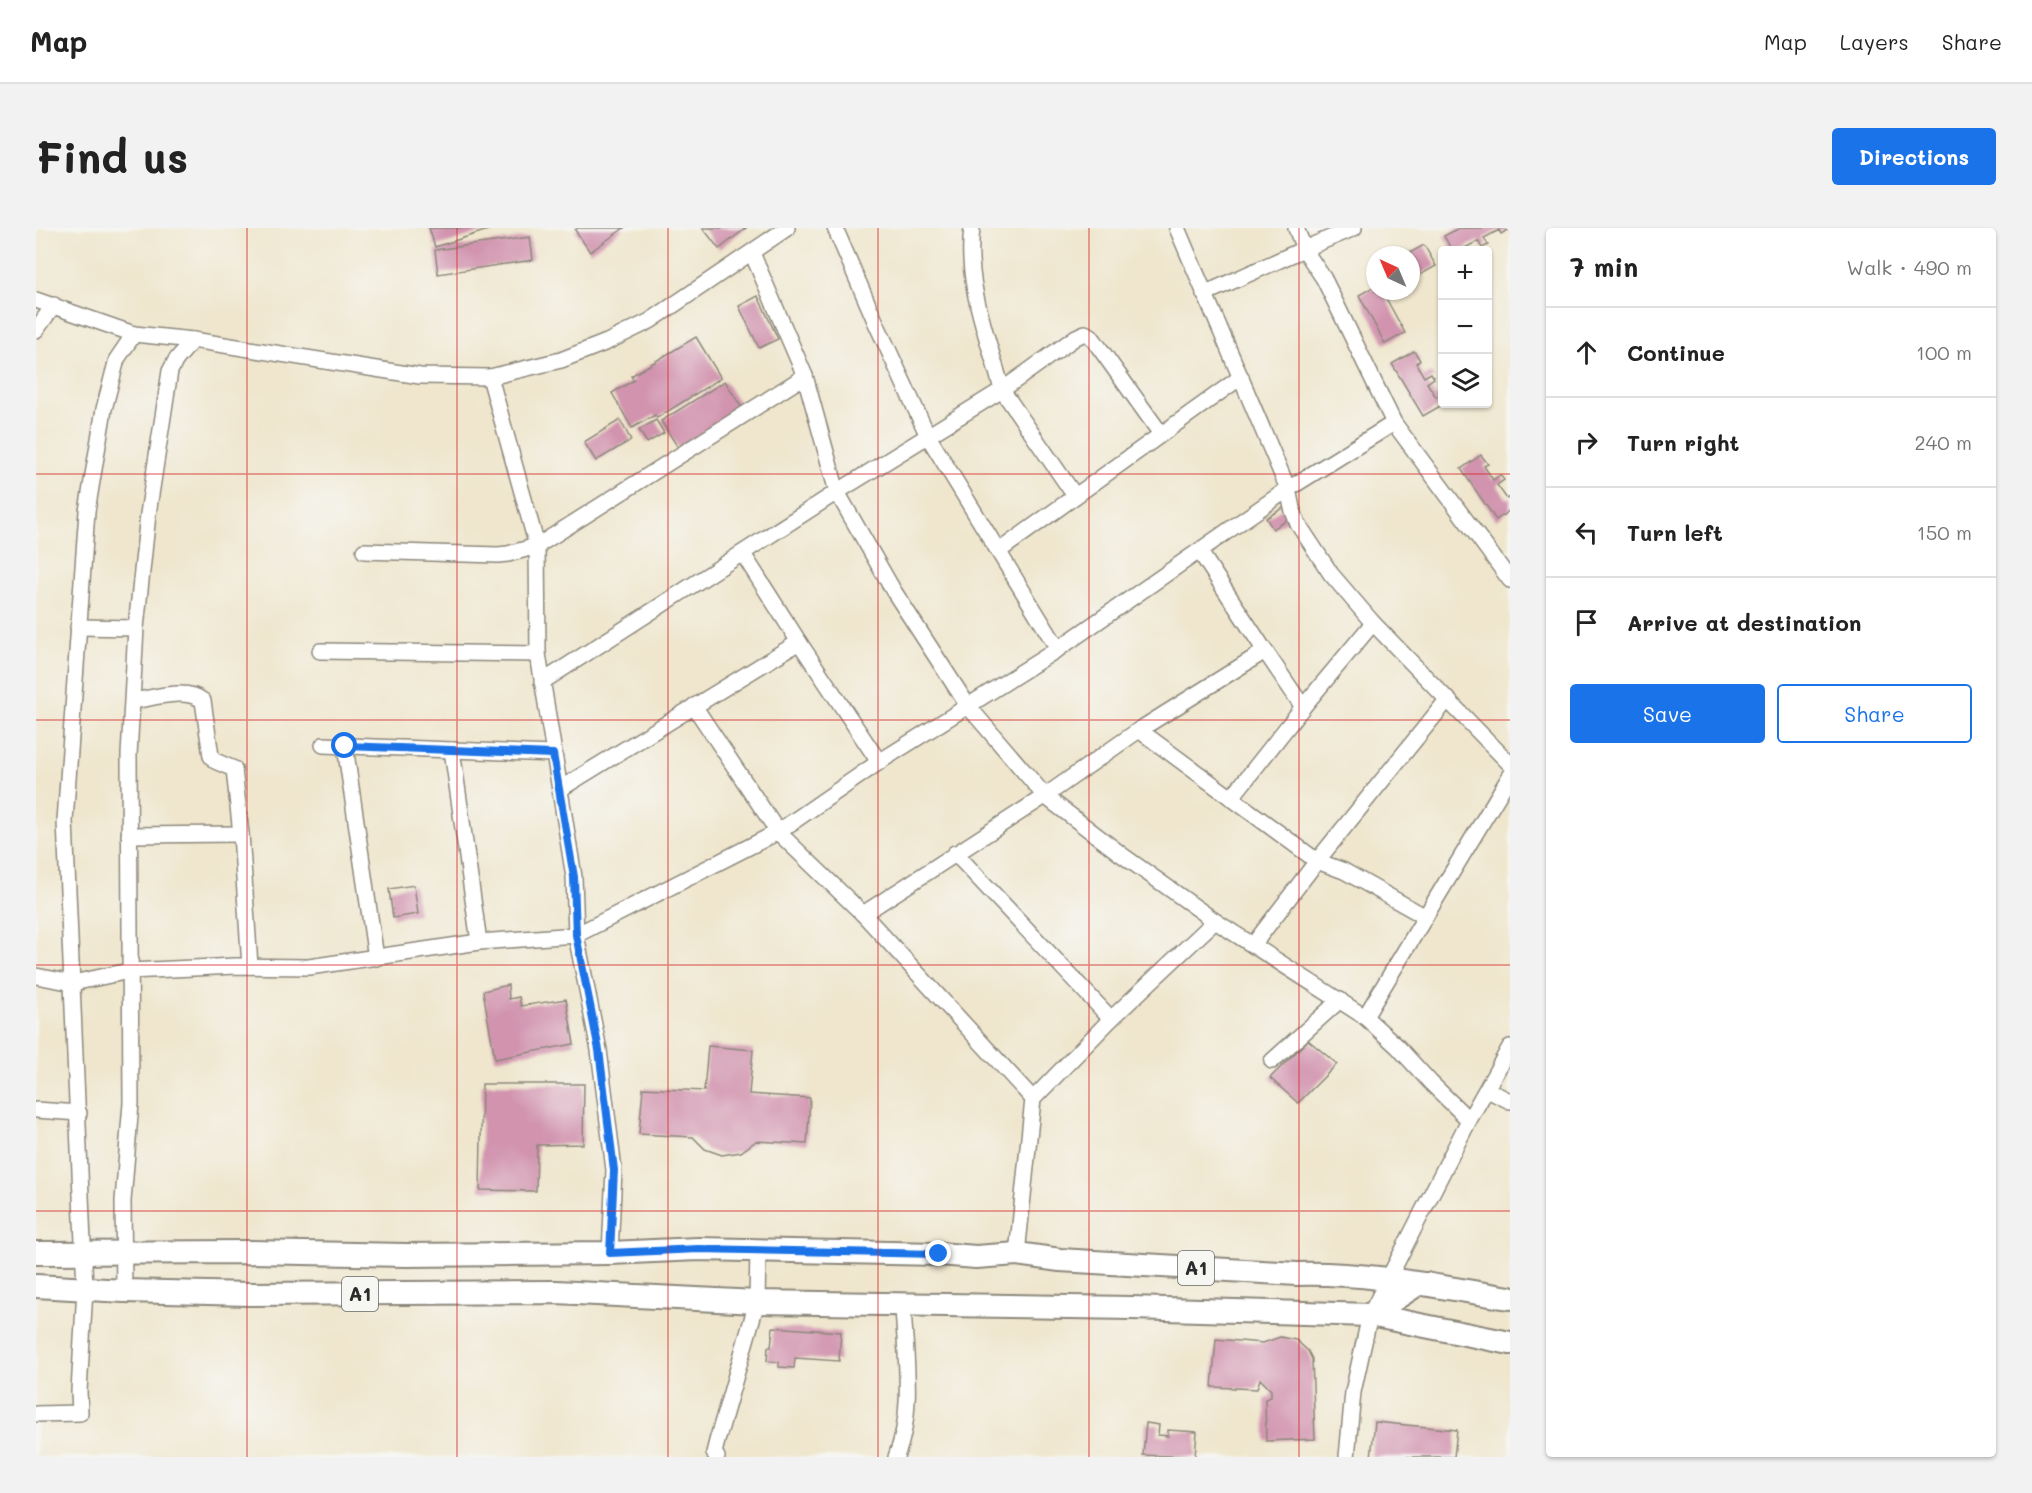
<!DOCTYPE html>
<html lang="en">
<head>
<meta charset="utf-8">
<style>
  :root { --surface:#fff; --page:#f2f2f2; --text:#222; --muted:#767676; --line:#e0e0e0; --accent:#1a73e8 }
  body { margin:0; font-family:Mali,sans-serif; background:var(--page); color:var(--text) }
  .controls { position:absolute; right:18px; top:18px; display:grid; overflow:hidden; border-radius:6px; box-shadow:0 2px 4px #0004 }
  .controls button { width:54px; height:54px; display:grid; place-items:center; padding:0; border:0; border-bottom:2px solid var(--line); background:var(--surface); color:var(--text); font:30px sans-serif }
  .compass { position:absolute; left:1330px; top:18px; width:54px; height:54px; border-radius:50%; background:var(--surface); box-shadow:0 2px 4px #0004; rotate:316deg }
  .stop { position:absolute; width:18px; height:18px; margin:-14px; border:4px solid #1a73e8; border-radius:50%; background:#fff }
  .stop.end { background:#1a73e8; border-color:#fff; box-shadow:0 2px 6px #0008 }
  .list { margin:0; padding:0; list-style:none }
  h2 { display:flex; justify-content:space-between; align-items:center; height:78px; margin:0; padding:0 24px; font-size:26px }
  h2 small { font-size:20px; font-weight:400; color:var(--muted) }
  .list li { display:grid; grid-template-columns:39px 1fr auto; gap:18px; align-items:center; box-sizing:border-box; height:90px; padding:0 24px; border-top:2px solid var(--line) }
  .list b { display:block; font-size:22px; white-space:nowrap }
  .list em { font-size:20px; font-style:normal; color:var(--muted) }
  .actions { display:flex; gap:12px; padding:18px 24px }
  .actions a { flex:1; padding:14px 0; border:2px solid var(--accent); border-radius:6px; text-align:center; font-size:21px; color:var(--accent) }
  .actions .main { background:var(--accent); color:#fff }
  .icon { flex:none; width:33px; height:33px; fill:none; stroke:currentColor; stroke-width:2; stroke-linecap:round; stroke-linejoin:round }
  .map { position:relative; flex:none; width:1474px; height:1229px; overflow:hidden; border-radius:6px }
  header { display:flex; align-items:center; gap:36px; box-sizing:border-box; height:84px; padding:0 30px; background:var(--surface); border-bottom:2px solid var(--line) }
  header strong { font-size:28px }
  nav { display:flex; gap:33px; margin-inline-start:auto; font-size:21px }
  .intro { display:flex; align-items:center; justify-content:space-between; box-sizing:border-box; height:144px; padding:0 36px }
  h1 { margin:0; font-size:42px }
  .button { padding:15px 27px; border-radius:6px; background:var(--accent); color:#fff; font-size:21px; font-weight:700 }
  main { display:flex; gap:36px; padding:0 36px }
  aside { flex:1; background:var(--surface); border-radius:6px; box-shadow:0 2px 4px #0004 }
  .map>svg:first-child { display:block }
</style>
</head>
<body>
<header>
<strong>Map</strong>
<nav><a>Map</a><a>Layers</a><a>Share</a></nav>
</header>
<div class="intro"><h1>Find us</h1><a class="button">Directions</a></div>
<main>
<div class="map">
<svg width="1474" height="1229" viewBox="0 0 1474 1229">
  <rect width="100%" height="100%" fill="#f6f6f2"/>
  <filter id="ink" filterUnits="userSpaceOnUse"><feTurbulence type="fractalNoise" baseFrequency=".0167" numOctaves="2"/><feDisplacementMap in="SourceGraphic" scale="12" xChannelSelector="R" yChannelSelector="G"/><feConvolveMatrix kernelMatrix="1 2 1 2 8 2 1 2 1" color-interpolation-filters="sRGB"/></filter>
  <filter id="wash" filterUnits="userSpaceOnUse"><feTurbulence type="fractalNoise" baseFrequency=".008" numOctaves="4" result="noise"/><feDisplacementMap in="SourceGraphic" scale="24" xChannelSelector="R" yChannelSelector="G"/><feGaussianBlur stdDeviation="1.35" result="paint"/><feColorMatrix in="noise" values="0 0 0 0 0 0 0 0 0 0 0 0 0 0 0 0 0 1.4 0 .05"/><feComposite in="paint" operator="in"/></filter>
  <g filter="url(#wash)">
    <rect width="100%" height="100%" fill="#efe6cd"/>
    <g id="blocks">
      <!-- building -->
      <g fill="#d193ae">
        <polygon points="393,0 458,0 399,19"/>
        <polygon points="542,0 588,0 554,24 539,2"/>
        <polygon points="667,0 710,0 683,21"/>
        <polygon points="1423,0 1474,0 1474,1 1465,6 1463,2 1448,10 1452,17 1446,20 1442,13 1427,21 1428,22 1416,22 1408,8"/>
        <polygon points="494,9 497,32 402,46 399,22"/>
        <polygon points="1388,17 1400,38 1375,52 1375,27 1370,27"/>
        <polygon points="1339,58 1339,63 1346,63 1369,105 1349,116 1323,67"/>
        <polygon points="722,68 742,111 723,120 703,78"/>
        <polygon points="660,109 685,150 621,190 619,187 596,200 576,165 598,152 595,148"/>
        <polygon points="1378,123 1384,132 1380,135 1388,149 1395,145 1398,150 1391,155 1400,169 1403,167 1406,173 1406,177 1387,188 1356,136"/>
        <polygon points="689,153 706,180 643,221 625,193"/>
        <polygon points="584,192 595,212 560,233 548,214"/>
        <polygon points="620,192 628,205 611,215 603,202"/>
        <polygon points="1445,227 1452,236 1448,238 1457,252 1464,247 1468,252 1461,257 1471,271 1474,269 1474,282 1460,292 1425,241"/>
        <polygon points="1249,279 1255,290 1237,301 1230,290"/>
        <polygon points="378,657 382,686 357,690 353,661"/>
        <polygon points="472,757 473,771 483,769 485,778 530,771 538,816 459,831 447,763"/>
        <polygon points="1272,812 1301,836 1262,875 1234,850"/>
        <polygon points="672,818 717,822 713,866 774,870 771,916 720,913 705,924 686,927 669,921 657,909 603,906 607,860 668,863"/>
        <polygon points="446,856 548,856 547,916 501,917 500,963 444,962"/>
        <polygon points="737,1099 805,1104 803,1133 759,1130 758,1140 743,1139 743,1134 731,1133 732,1119 735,1119"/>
        <polygon points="1244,1109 1260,1112 1272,1123 1276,1131 1279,1211 1230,1213 1229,1171 1235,1169 1235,1162 1224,1151 1221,1161 1176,1159 1180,1111 1227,1115"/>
        <polygon points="1339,1194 1421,1202 1418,1229 1335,1229"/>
        <polygon points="1110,1195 1123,1197 1122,1207 1132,1208 1132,1202 1161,1204 1159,1229 1107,1227"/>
      </g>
    </g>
  </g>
  <g filter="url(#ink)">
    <use href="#blocks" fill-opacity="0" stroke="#8d887c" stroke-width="1.5"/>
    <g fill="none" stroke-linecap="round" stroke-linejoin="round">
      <defs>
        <g id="street">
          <polyline points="799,0 840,95 892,208 1022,421"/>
          <polyline points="1141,0 1252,261 1256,280 1262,296 1295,346 1337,395 1474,536"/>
          <polyline points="1318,0 1268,21 1288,51 1358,195"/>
          <polyline points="716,25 769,148 801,264 857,362 932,478 1009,568 1086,627 1179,693 1329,789 1361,818 1395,855 1433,892"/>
          <polyline points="1168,66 1268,21 1260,0"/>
          <polyline points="0,72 98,106 157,112 384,148 454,149 525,132 571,114 614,93 751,0"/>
          <polyline points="0,102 18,77"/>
          <polyline points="454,149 501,318 502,426 538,649 540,707 742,604 658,478"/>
          <polyline points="1039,268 966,162 1040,109 1049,105 1055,108 1125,206"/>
          <polyline points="328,323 462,327 472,326 501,318 769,148"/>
          <polyline points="963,323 1205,149"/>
          <polyline points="707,326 763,414 843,534"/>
          <polyline points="42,399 100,400"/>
          <polyline points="284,423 502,426"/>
          <polyline points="1229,423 1267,479"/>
          <path d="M 506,454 L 801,264 L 966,162 C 952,108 929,57 936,0"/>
          <path d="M 97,473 C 117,470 151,459 167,473 L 175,528 L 179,533 L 198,541 L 205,606 L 214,738"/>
          <polyline points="1103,502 1281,633 1308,643 1388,688"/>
          <polyline points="287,517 517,526"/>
          <polyline points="309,518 340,730"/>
          <polyline points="416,522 443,714"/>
          <polyline points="524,561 763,414"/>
          <polyline points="1196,569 1267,479 1337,395"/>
          <polyline points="93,607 205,606"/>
          <polyline points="919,625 1075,791"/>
          <polyline points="827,686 1009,568 1103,502 1229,423 1164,324"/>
          <polyline points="1217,717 1281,633 1412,471"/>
          <polyline points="0,748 37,755 93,743 200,738 273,739 443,714 540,707 563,822 578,942 574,1025"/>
          <polyline points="1329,789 1474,548"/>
          <polyline points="1236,833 1304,772"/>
          <polyline points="1451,862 1474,873"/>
          <polyline points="997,871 1075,791 1179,693"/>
          <polyline points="0,882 43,885"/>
          <polyline points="981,1026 997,871 827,686 742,604 843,534 1022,421 1252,261 1358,195 1474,352"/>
          <polyline points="88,1063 87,973 95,875 93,527 100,400 112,286 134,143 140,132 157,112"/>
          <polyline points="0,1186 44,1185 43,1163 49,1061 29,593 51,283 68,181 81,131 98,106"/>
          <polyline points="681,1229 678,1225 681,1213 721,1074 722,1022"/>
          <path d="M 860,1229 C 879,1182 869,1127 867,1078"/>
          <polyline points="1311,1229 1317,1164 1334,1087 1433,892 1474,819"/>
        </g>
        <g id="primary">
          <path d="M 0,1025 L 215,1024 L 370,1027 L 574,1025 L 662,1021 L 903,1026 L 940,1029 L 981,1026 L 1024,1032 L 1261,1046 C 1333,1044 1403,1059 1474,1070"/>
          <polyline points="0,1058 88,1063 214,1066 520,1064 721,1074 1095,1080 1334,1087 1474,1115"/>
          <polyline points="1334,1087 1382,1056 1390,1056"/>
        </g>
      </defs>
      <!-- street casing -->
      <use href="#street" stroke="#8d887c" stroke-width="18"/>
      <!-- primary casing -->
      <use href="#primary" stroke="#8d887c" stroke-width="26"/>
      <!-- street -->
      <use href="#street" stroke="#fff" stroke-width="15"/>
      <!-- primary -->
      <use href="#primary" stroke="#fff" stroke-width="22"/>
    </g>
  </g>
  <g fill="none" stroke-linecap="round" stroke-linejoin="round" filter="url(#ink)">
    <!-- route -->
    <polyline stroke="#1a73e8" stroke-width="8" points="309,518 517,526 538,649 540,707 563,822 578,942 574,1025 662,1021 903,1026"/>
  </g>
  <!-- grid -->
  <path fill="none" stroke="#d62828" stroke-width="1.5" stroke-opacity="0.55" d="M 211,0 L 211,1229M 421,0 L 421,1229M 632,0 L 632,1229M 842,0 L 842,1229M 1053,0 L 1053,1229M 1263,0 L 1263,1229M 0,246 L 1474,246M 0,492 L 1474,492M 0,737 L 1474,737M 0,983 L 1474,983"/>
  <g text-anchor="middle" stroke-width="5" stroke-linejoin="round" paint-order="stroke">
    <!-- shield labels -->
    <g fill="#f6f6f2" stroke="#686867" stroke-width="1.5">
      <rect x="1142" y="1023" width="36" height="34" rx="4.5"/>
      <rect x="306" y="1049" width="36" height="34" rx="4.5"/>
    </g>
    <g font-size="20" font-weight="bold" fill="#2b2b2b">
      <text x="1160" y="1047">A1</text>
      <text x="324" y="1073">A1</text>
    </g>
  </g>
</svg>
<div class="controls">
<button>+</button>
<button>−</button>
<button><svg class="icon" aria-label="layers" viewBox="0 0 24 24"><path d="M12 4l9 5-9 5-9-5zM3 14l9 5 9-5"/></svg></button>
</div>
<svg class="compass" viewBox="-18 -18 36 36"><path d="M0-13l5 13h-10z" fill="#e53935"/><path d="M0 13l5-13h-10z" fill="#767676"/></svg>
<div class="stop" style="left:309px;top:518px"></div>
<div class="stop end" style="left:903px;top:1026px"></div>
</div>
<aside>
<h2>7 min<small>Walk · 490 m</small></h2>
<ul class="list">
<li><svg class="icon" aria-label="ahead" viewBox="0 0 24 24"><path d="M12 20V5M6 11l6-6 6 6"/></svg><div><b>Continue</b></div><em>100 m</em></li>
<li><svg class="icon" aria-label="right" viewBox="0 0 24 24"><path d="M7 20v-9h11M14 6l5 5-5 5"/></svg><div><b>Turn right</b></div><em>240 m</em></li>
<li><svg class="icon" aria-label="left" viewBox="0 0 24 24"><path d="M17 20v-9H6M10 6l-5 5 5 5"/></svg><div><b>Turn left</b></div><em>150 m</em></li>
<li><svg class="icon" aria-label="arrive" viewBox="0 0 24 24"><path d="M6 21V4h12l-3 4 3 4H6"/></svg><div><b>Arrive at destination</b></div></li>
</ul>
<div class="actions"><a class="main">Save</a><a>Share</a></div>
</aside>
</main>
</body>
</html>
